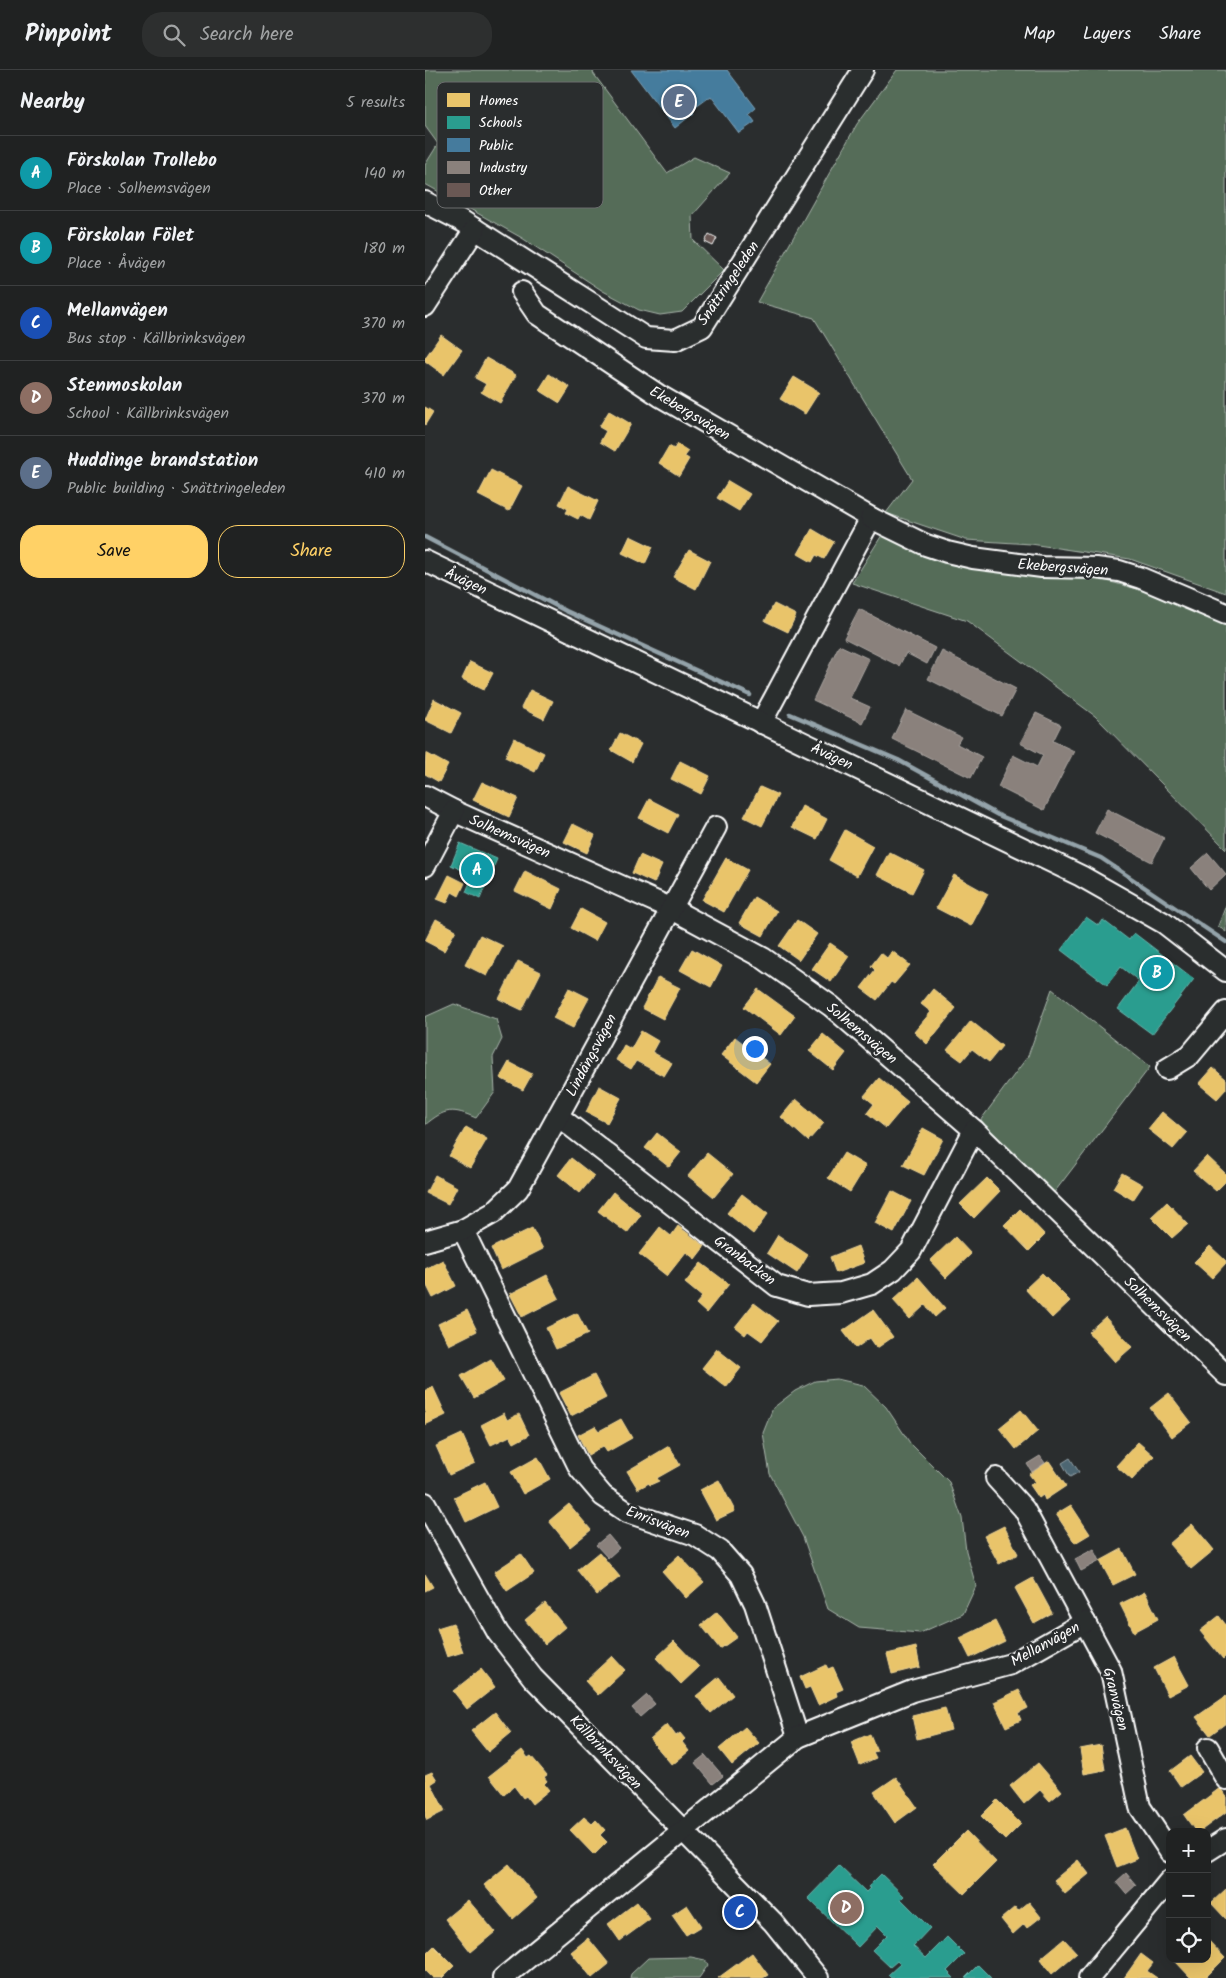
<!DOCTYPE html>
<html lang="en">
<head>
<meta charset="utf-8">
<style>
  :root { --surface:#202222; --page:#2d2f2f; --text:#f1f3f6; --muted:#a2a4a5; --line:#3d3f40; --accent:#ffd166 }
  body { margin:0; font-family:Kalam,sans-serif; background:var(--page); color:var(--text) }
  .controls { position:absolute; right:15px; bottom:15px; display:grid; overflow:hidden; border-radius:10px; box-shadow:0 5px 20px #0002 }
  .controls button { width:45px; height:45px; display:grid; place-items:center; padding:0; border:0; border-bottom:1px solid var(--line); background:var(--surface); color:var(--text); font:25px sans-serif }
  .you { position:absolute; left:329px; top:978px; width:18px; height:18px; margin:-12px; border:4px solid #fff; border-radius:50%; background:#1a73e8; box-shadow:0 0 0 8px #1a73e833 }
  .badge { display:grid; place-items:center; width:32px; height:32px; border-radius:50%; background:var(--accent); color:#fff; font-size:16px; font-weight:700 }
  .pin { position:absolute; translate:-50% -50%; border:2px solid #fff; box-shadow:0 1px 5px #0006 }
  .list { margin:0; padding:0; list-style:none }
  h2 { display:flex; justify-content:space-between; align-items:center; height:65px; margin:0; padding:0 20px; font-size:21px }
  h2 small { font-size:16px; font-weight:400; color:var(--muted) }
  .list li { display:grid; grid-template-columns:32px 1fr auto; gap:15px; align-items:center; box-sizing:border-box; height:75px; padding:0 20px; border-top:1px solid var(--line) }
  .list b { display:block; font-size:19px; white-space:nowrap }
  .list p { margin:0; font-size:16px; white-space:nowrap; color:var(--muted) }
  .list em { font-size:16px; font-style:normal; color:var(--muted) }
  .actions { display:flex; gap:10px; padding:15px 20px }
  .actions a { flex:1; padding:11px 0; border:1px solid var(--accent); border-radius:20px; text-align:center; font-size:18px; color:var(--accent) }
  .actions .main { background:var(--accent); color:#111 }
  .icon { flex:none; width:28px; height:28px; fill:none; stroke:currentColor; stroke-width:2; stroke-linecap:round; stroke-linejoin:round }
  .map { position:relative; flex:none; width:801px; height:1908px; overflow:hidden }
  header { display:flex; align-items:center; gap:30px; box-sizing:border-box; height:70px; padding:0 25px; background:var(--surface); border-bottom:1px solid var(--line) }
  header strong { font-size:24px }
  nav { display:flex; gap:28px; margin-inline-start:auto; font-size:18px }
  .search { width:350px; height:45px; background:var(--page); display:flex; align-items:center; gap:12px; box-sizing:border-box; padding:0 18px; border-radius:20px; color:var(--muted); font-size:19px }
  main { display:flex }
  aside { flex:1; background:var(--surface) }
  .map>svg:first-child { display:block }
</style>
</head>
<body>
<header>
<strong>Pinpoint</strong>
<div class="search"><svg class="icon" aria-label="search" viewBox="0 0 24 24"><circle cx="10" cy="10" r="6"/><path d="M15 15l6 6"/></svg>Search here</div>
<nav><a>Map</a><a>Layers</a><a>Share</a></nav>
</header>
<main>
<aside>
<h2>Nearby<small>5 results</small></h2>
<ul class="list">
<li><span class="badge" style="background:#0f9aa8">A</span><div><b>Förskolan Trollebo</b><p>Place · Solhemsvägen</p></div><em>140 m</em></li>
<li><span class="badge" style="background:#0f9aa8">B</span><div><b>Förskolan Fölet</b><p>Place · Åvägen</p></div><em>180 m</em></li>
<li><span class="badge" style="background:#1a4fb4">C</span><div><b>Mellanvägen</b><p>Bus stop · Källbrinksvägen</p></div><em>370 m</em></li>
<li><span class="badge" style="background:#8d6e63">D</span><div><b>Stenmoskolan</b><p>School · Källbrinksvägen</p></div><em>370 m</em></li>
<li><span class="badge" style="background:#5c6f8a">E</span><div><b>Huddinge brandstation</b><p>Public building · Snättringeleden</p></div><em>410 m</em></li>
</ul>
<div class="actions"><a class="main">Save</a><a>Share</a></div>
</aside>
<div class="map">
<svg width="801" height="1908" viewBox="0 0 801 1908">
  <rect width="100%" height="100%" fill="#2a2d2e"/>
  <filter id="ink" filterUnits="userSpaceOnUse"><feTurbulence type="fractalNoise" baseFrequency=".02" numOctaves="2"/><feDisplacementMap in="SourceGraphic" scale="10" xChannelSelector="R" yChannelSelector="G"/><feConvolveMatrix kernelMatrix="1 2 1 2 8 2 1 2 1" color-interpolation-filters="sRGB"/></filter>
  <g filter="url(#ink)">
    <!-- green -->
    <g fill="#556c59" stroke="#aab6ac">
      <polygon points="0,0 169,0 168,3 242,103 269,87 305,103 267,146 268,170 299,200 257,242 235,245 214,240 178,221 97,168 0,114 0,95 13,74 0,56"/>
      <polygon points="472,0 801,0 801,523 705,489 606,474 541,470 461,443 487,409 389,248 332,232 432,54"/>
      <polygon points="457,465 539,497 647,502 732,524 801,554 801,779 670,646 542,551 427,513"/>
      <polygon points="801,835 801,862 793,856"/>
      <polygon points="627,919 725,997 628,1124 552,1055 603,986"/>
      <path d="M 29,934 L 71,949 L 77,969 L 68,987 L 70,1022 L 51,1048 C 28,1038 20,1038 0,1055 L 0,947 Z"/>
      <polygon points="412,1309 438,1315 461,1337 485,1373 524,1412 537,1448 541,1481 551,1516 538,1544 495,1563 434,1558 403,1539 378,1467 345,1404 338,1363 348,1338 370,1321 390,1311"/>
      <polygon points="266,1887 280,1890 283,1895 274,1908 205,1908 206,1904 223,1888"/>
    </g>
    <!-- water -->
    <polygon fill="#4d6672" stroke="#94a3aa" points="645,1388 654,1402 645,1407 637,1393"/>
    <!-- homes -->
    <g fill="#e9c46a" stroke="#f0d697">
      <polygon points="16,265 37,280 19,305 0,291 0,288"/>
      <polygon points="61,288 91,305 75,333 56,322 61,314 50,308"/>
      <polygon points="124,304 145,317 135,333 114,320"/>
      <polygon points="369,307 394,322 380,344 355,329"/>
      <polygon points="0,337 8,342 0,355"/>
      <polygon points="184,341 206,354 190,381 175,372 181,361 174,357"/>
      <polygon points="252,374 263,381 259,386 264,389 254,406 234,393 244,376 249,379"/>
      <polygon points="66,400 97,416 84,441 53,425"/>
      <polygon points="303,411 325,424 314,441 292,428"/>
      <polygon points="143,416 173,431 164,450 155,445 153,449 141,443 143,439 134,434"/>
      <polygon points="387,459 409,472 399,489 391,485 387,492 373,484"/>
      <polygon points="205,466 228,477 220,494 197,483"/>
      <polygon points="264,480 285,491 271,519 248,507"/>
      <polygon points="349,534 371,545 363,562 340,551"/>
      <polygon points="45,592 68,603 59,620 37,609"/>
      <polygon points="105,620 128,631 119,649 96,638"/>
      <polygon points="9,629 36,643 26,663 0,650"/>
      <polygon points="195,663 216,674 207,692 186,680"/>
      <polygon points="89,668 119,683 110,702 80,687"/>
      <polygon points="1,683 23,695 14,712 0,704"/>
      <polygon points="255,691 285,706 276,724 246,709"/>
      <polygon points="57,712 93,728 84,747 48,730"/>
      <polygon points="335,717 353,725 337,756 319,747"/>
      <polygon points="224,729 253,744 243,763 214,748"/>
      <polygon points="377,736 402,749 392,769 367,757"/>
      <polygon points="148,754 170,765 162,783 139,772"/>
      <polygon points="420,760 448,776 432,806 404,790"/>
      <polygon points="464,782 499,800 487,823 452,805"/>
      <polygon points="215,785 237,795 229,813 207,803"/>
      <polygon points="301,788 323,800 299,842 277,830"/>
      <polygon points="100,801 136,819 127,839 90,821"/>
      <polygon points="24,805 40,813 34,826 27,822 22,833 12,829"/>
      <polygon points="529,805 563,824 546,856 511,838"/>
      <polygon points="329,827 352,841 338,866 314,853"/>
      <polygon points="156,839 180,852 170,871 146,858"/>
      <polygon points="11,849 31,860 19,881 0,871"/>
      <polygon points="372,850 392,864 374,890 354,876"/>
      <polygon points="55,865 78,876 62,906 40,895"/>
      <polygon points="405,873 424,886 406,912 387,899"/>
      <polygon points="267,879 297,896 286,917 255,900"/>
      <polygon points="467,881 485,895 469,914 466,912 452,930 436,918 450,900 446,896 456,883 462,888"/>
      <polygon points="93,891 116,902 97,940 74,929"/>
      <polygon points="233,907 255,918 238,949 217,938"/>
      <polygon points="144,918 164,928 148,958 128,948"/>
      <polygon points="333,919 370,946 356,965 319,937"/>
      <polygon points="508,919 531,938 502,974 489,962 506,942 496,934"/>
      <polygon points="546,951 577,976 564,992 547,979 537,991 522,980"/>
      <polygon points="216,961 233,971 227,982 247,993 239,1006 211,991 206,999 191,990 199,975 206,979"/>
      <polygon points="398,964 421,983 408,1000 384,981"/>
      <polygon points="310,967 345,994 331,1012 296,985"/>
      <polygon points="84,992 107,1004 98,1020 75,1008"/>
      <polygon points="788,998 801,1009 801,1019 792,1029 774,1014"/>
      <polygon points="454,1008 483,1032 461,1058 442,1043 449,1034 439,1026"/>
      <polygon points="174,1016 196,1028 182,1053 161,1042"/>
      <polygon points="371,1029 399,1053 383,1071 356,1047"/>
      <polygon points="737,1042 762,1063 748,1079 723,1059"/>
      <polygon points="41,1057 62,1069 45,1098 24,1086"/>
      <polygon points="498,1058 518,1069 499,1105 478,1095"/>
      <polygon points="232,1063 256,1082 244,1097 220,1078"/>
      <polygon points="282,1083 308,1104 289,1127 263,1106"/>
      <polygon points="419,1083 441,1096 425,1122 403,1108"/>
      <polygon points="782,1086 801,1104 801,1111 791,1121 768,1101"/>
      <polygon points="146,1088 169,1106 155,1123 133,1105"/>
      <polygon points="697,1103 718,1115 708,1130 688,1118"/>
      <polygon points="10,1105 32,1117 23,1134 1,1123"/>
      <polygon points="562,1108 575,1121 549,1148 535,1134"/>
      <polygon points="467,1121 486,1131 469,1163 450,1153"/>
      <polygon points="188,1122 216,1145 202,1163 173,1141"/>
      <polygon points="317,1124 343,1144 328,1164 302,1143"/>
      <polygon points="742,1132 763,1154 747,1168 726,1147"/>
      <polygon points="595,1139 620,1165 604,1181 579,1155"/>
      <polygon points="253,1156 280,1176 270,1189 261,1182 242,1206 214,1184 235,1157 246,1166"/>
      <polygon points="107,1158 118,1179 76,1200 66,1178"/>
      <polygon points="353,1165 383,1185 372,1203 342,1183"/>
      <polygon points="530,1167 546,1184 521,1208 505,1191"/>
      <polygon points="433,1176 439,1193 411,1203 405,1187"/>
      <polygon points="785,1176 801,1191 801,1193 787,1208 769,1192"/>
      <polygon points="18,1190 31,1216 8,1228 0,1212 0,1199"/>
      <polygon points="276,1193 304,1214 281,1243 271,1234 277,1227 260,1213"/>
      <polygon points="617,1203 645,1231 627,1248 600,1219"/>
      <polygon points="122,1205 134,1228 97,1247 85,1224"/>
      <polygon points="493,1207 520,1238 510,1247 500,1235 485,1249 468,1230"/>
      <polygon points="329,1233 353,1251 337,1271 323,1261 320,1265 310,1257"/>
      <polygon points="42,1240 52,1261 24,1275 13,1254"/>
      <polygon points="448,1240 468,1267 452,1278 445,1268 431,1278 418,1261"/>
      <polygon points="152,1243 163,1264 131,1279 121,1258"/>
      <polygon points="680,1247 707,1277 690,1292 663,1262"/>
      <polygon points="292,1279 316,1298 301,1317 277,1298"/>
      <polygon points="66,1289 79,1311 49,1328 36,1306"/>
      <polygon points="169,1305 181,1328 146,1346 134,1323"/>
      <polygon points="8,1317 21,1345 0,1355 0,1321"/>
      <polygon points="744,1323 766,1352 747,1367 725,1338"/>
      <polygon points="596,1340 613,1361 591,1379 574,1358"/>
      <polygon points="79,1343 82,1350 94,1344 104,1365 89,1373 85,1366 66,1375 56,1355"/>
      <polygon points="196,1349 207,1368 182,1382 178,1376 163,1385 153,1365 170,1356 174,1361"/>
      <polygon points="37,1364 50,1393 24,1405 11,1376"/>
      <polygon points="713,1372 729,1386 707,1410 691,1396"/>
      <polygon points="244,1376 255,1395 232,1408 234,1411 225,1415 224,1413 213,1419 202,1401"/>
      <polygon points="113,1387 125,1409 98,1424 86,1402"/>
      <polygon points="624,1391 641,1416 620,1430 618,1425 614,1428 605,1415 610,1412 604,1404"/>
      <polygon points="294,1410 310,1441 291,1450 275,1420"/>
      <polygon points="60,1412 72,1437 41,1452 29,1427"/>
      <polygon points="144,1434 166,1460 145,1477 124,1451"/>
      <polygon points="646,1435 665,1464 650,1473 631,1444"/>
      <polygon points="767,1454 789,1480 766,1499 744,1474"/>
      <polygon points="579,1456 593,1484 574,1494 559,1466"/>
      <polygon points="697,1479 710,1504 688,1515 675,1491"/>
      <polygon points="174,1482 195,1507 172,1525 152,1500"/>
      <polygon points="96,1484 109,1503 82,1521 69,1502"/>
      <polygon points="254,1485 279,1512 261,1528 237,1501"/>
      <polygon points="0,1504 8,1517 0,1521"/>
      <polygon points="608,1508 627,1543 609,1553 590,1518"/>
      <polygon points="720,1522 733,1549 709,1562 695,1534"/>
      <polygon points="120,1533 140,1557 120,1574 100,1550"/>
      <polygon points="292,1542 312,1567 295,1579 276,1555"/>
      <polygon points="794,1546 801,1555 801,1586 798,1589 775,1561"/>
      <polygon points="570,1551 580,1571 545,1588 535,1568"/>
      <polygon points="28,1553 38,1582 22,1587 12,1558"/>
      <polygon points="249,1571 274,1597 256,1614 231,1588"/>
      <polygon points="491,1577 495,1597 467,1604 462,1584"/>
      <polygon points="187,1586 200,1600 173,1625 160,1611"/>
      <polygon points="749,1587 764,1615 743,1626 729,1598"/>
      <polygon points="401,1595 403,1599 408,1597 418,1619 411,1622 412,1626 393,1635 385,1617 380,1619 375,1607"/>
      <polygon points="56,1599 70,1617 42,1639 28,1621"/>
      <polygon points="294,1607 308,1625 286,1643 271,1626"/>
      <polygon points="594,1620 603,1638 593,1643 596,1650 581,1657 569,1632"/>
      <polygon points="801,1626 801,1653 785,1665 771,1647"/>
      <polygon points="520,1638 526,1660 492,1669 487,1646"/>
      <polygon points="70,1642 86,1663 63,1682 46,1661"/>
      <polygon points="242,1654 251,1666 255,1663 260,1669 257,1672 264,1681 247,1695 225,1669"/>
      <polygon points="320,1657 334,1673 307,1695 294,1679"/>
      <polygon points="445,1664 452,1681 448,1682 451,1688 435,1695 426,1672"/>
      <polygon points="676,1675 680,1700 659,1704 655,1679"/>
      <polygon points="97,1680 103,1688 106,1686 122,1705 119,1707 122,1711 119,1714 124,1720 107,1734 101,1726 98,1728 89,1716 79,1725 64,1706"/>
      <polygon points="765,1686 777,1702 756,1717 745,1701"/>
      <polygon points="613,1693 637,1721 625,1731 615,1720 599,1734 585,1716"/>
      <polygon points="7,1702 12,1710 6,1714 20,1741 2,1750 0,1746 0,1705"/>
      <polygon points="471,1707 492,1737 470,1753 449,1722"/>
      <polygon points="795,1718 801,1726 801,1742 774,1762 771,1762 759,1745"/>
      <polygon points="572,1730 596,1754 580,1770 556,1746"/>
      <polygon points="159,1747 167,1754 171,1750 180,1760 175,1765 182,1772 169,1785 145,1760"/>
      <polygon points="700,1758 712,1789 692,1797 680,1766"/>
      <polygon points="541,1761 571,1792 539,1824 508,1794"/>
      <polygon points="653,1790 664,1804 640,1824 629,1810"/>
      <polygon points="84,1794 112,1828 88,1849 59,1815"/>
      <polygon points="801,1819 801,1849 786,1833"/>
      <polygon points="43,1830 70,1862 46,1882 20,1849"/>
      <polygon points="212,1832 225,1849 195,1871 183,1854"/>
      <polygon points="604,1832 616,1847 602,1858 599,1854 588,1864 576,1849 590,1837 593,1841"/>
      <polygon points="262,1835 276,1856 261,1865 247,1845"/>
      <polygon points="163,1868 184,1894 167,1908 146,1882"/>
      <polygon points="639,1869 652,1883 627,1904 615,1889"/>
      <polygon points="782,1869 800,1888 780,1908 766,1908 750,1891 752,1889 782,1889"/>
      <polygon points="9,1876 29,1896 17,1908 8,1908 0,1900 0,1885"/>
      <polygon points="327,1883 343,1905 338,1908 293,1908"/>
      <polygon points="716,1884 728,1893 722,1901 732,1908 699,1908"/>
    </g>
    <!-- schools -->
    <g fill="#2a9d8f" stroke="#6abab1">
      <polygon points="35,773 72,789 55,829 41,822 48,805 26,795"/>
      <polygon points="661,847 674,856 678,850 704,870 709,863 769,909 727,964 693,939 714,911 696,897 682,915 636,880"/>
      <polygon points="414,1796 441,1822 445,1818 443,1817 456,1804 479,1826 476,1829 505,1858 488,1876 501,1888 522,1867 539,1884 522,1901 529,1908 466,1908 463,1905 475,1894 472,1891 465,1897 447,1880 462,1865 453,1856 433,1877 383,1828"/>
      <polygon points="553,1895 566,1908 540,1908"/>
    </g>
    <!-- public -->
    <polygon fill="#457b9d" stroke="#7da3ba" points="206,0 302,0 331,38 324,44 330,52 314,63 286,26 267,40 269,43 250,58"/>
    <!-- industry -->
    <g fill="#8a817c" stroke="#ada7a3">
      <polygon points="434,539 510,578 502,594 481,583 474,596 419,568"/>
      <polygon points="414,575 444,589 425,628 445,637 437,653 388,630"/>
      <polygon points="517,581 591,619 577,646 503,609"/>
      <polygon points="481,640 536,667 532,674 557,687 546,708 467,669"/>
      <polygon points="611,643 636,655 628,671 649,681 619,740 573,717 588,685 612,697 618,685 595,673"/>
      <polygon points="682,739 739,768 727,792 670,763"/>
      <polygon points="783,783 801,804 784,820 766,798"/>
      <polygon points="615,1386 620,1393 607,1402 602,1394"/>
      <polygon points="183,1465 194,1478 183,1488 171,1475"/>
      <polygon points="669,1479 675,1491 656,1501 650,1489"/>
      <polygon points="222,1625 230,1634 215,1647 207,1638"/>
      <polygon points="280,1685 298,1706 288,1714 270,1693"/>
      <polygon points="701,1803 711,1815 701,1824 691,1812"/>
    </g>
    <g fill="none" stroke-linecap="round" stroke-linejoin="round">
      <!-- stream -->
      <g stroke="#94a3aa" stroke-width="4.5">
        <polyline points="0,467 141,541 325,625"/>
        <polyline points="365,644 473,690 573,745 676,788 801,872"/>
      </g>
    </g>
    <!-- building -->
    <polygon fill="#6a5854" stroke="#fff" points="284,164 292,168 288,176 280,172"/>
    <g fill="none" stroke-linecap="round" stroke-linejoin="round">
      <defs>
        <g id="minor">
          <polyline points="0,132 39,152 221,268 250,270 277,257 438,0"/>
          <polyline points="97,222 112,244 235,326 446,448 336,653"/>
          <polyline points="0,236 50,159"/>
          <polyline points="446,448 501,475 522,482 548,488 617,497 671,498 694,501 716,508 801,544"/>
          <polyline points="0,491 656,806 739,853 801,901"/>
          <polyline points="0,726 33,743 245,838 338,888 406,936 549,1060 801,1305"/>
          <polyline points="0,796 29,741"/>
          <polyline points="742,999 765,985 801,942"/>
          <polyline points="133,1046 352,1216 383,1225 416,1223 447,1214 468,1200 486,1181 549,1060"/>
          <polyline points="38,1160 155,1399 178,1426 202,1442 270,1465 295,1481 316,1505 330,1534 373,1667"/>
          <polyline points="0,1171 38,1160 68,1143 93,1119 291,757"/>
          <polyline points="571,1408 599,1439 686,1601 715,1737 745,1782"/>
          <polyline points="0,1433 73,1563 108,1608 348,1852 393,1908"/>
          <polyline points="783,1678 801,1709"/>
          <polyline points="782,1781 801,1769"/>
          <polyline points="78,1908 373,1667 487,1621 586,1594 660,1552"/>
          <polyline points="664,1908 745,1810"/>
        </g>
      </defs>
      <!-- minor casing -->
      <use href="#minor" stroke="#fff" stroke-width="24"/>
      <!-- minor -->
      <use href="#minor" stroke="#2a2d2e" stroke-width="20"/>
    </g>
  </g>
  <g text-anchor="middle" stroke-width="5" stroke-linejoin="round" paint-order="stroke">
    <!-- street labels -->
    <g font-size="15" fill="#fff" stroke="#2a2d2e">
      <text transform="translate(303 213) rotate(-56)" y="5">Snättringeleden</text>
      <text transform="translate(265 343) rotate(31)" y="5">Ekebergsvägen</text>
      <text transform="translate(638 497) rotate(4)" y="5">Ekebergsvägen</text>
      <text transform="translate(41 511) rotate(25)" y="5">Åvägen</text>
      <text transform="translate(407 686) rotate(25)" y="5">Åvägen</text>
      <text transform="translate(85 766) rotate(24)" y="5">Solhemsvägen</text>
      <text transform="translate(437 963) rotate(40)" y="5">Solhemsvägen</text>
      <text transform="translate(166 985) rotate(-62)" y="5">Lindängsvägen</text>
      <text transform="translate(320 1190) rotate(37)" y="5">Granbacken</text>
      <text transform="translate(733 1239) rotate(44)" y="5">Solhemsvägen</text>
      <text transform="translate(233 1452) rotate(21)" y="5">Enrisvägen</text>
      <text transform="translate(620 1574) rotate(-29)" y="5">Mellanvägen</text>
      <text transform="translate(691 1629) rotate(76)" y="5">Granvägen</text>
      <text transform="translate(181 1682) rotate(46)" y="5">Källbrinksvägen</text>
    </g>
  </g>
  <!-- legend -->
  <rect x="12" y="12" width="166" height="126" rx="8" fill="#2a2d2e" stroke="#6a6c6d" stroke-width="1"/>
  <rect x="22" y="23" width="23" height="14" fill="#e9c46a"/>
  <rect x="22" y="46" width="23" height="13" fill="#2a9d8f"/>
  <rect x="22" y="68" width="23" height="14" fill="#457b9d"/>
  <rect x="22" y="91" width="23" height="13" fill="#8a817c"/>
  <rect x="22" y="113" width="23" height="14" fill="#6a5854"/>
  <g font-size="14" fill="#fff">
    <text x="54" y="35">Homes</text>
    <text x="54" y="57">Schools</text>
    <text x="54" y="80">Public</text>
    <text x="54" y="102">Industry</text>
    <text x="54" y="125">Other</text>
  </g>
</svg>
<div class="controls">
<button>+</button>
<button>−</button>
<button><svg class="icon" aria-label="locate" viewBox="0 0 24 24"><circle cx="12" cy="12" r="6"/><path d="M12 2v4M12 18v4M2 12h4M18 12h4"/></svg></button>
</div>
<div class="you"></div>
<div class="pin badge" style="left:52px;top:800px;background:#0f9aa8">A</div>
<div class="pin badge" style="left:732px;top:903px;background:#0f9aa8">B</div>
<div class="pin badge" style="left:315px;top:1842px;background:#1a4fb4">C</div>
<div class="pin badge" style="left:421px;top:1838px;background:#8d6e63">D</div>
<div class="pin badge" style="left:254px;top:32px;background:#5c6f8a">E</div>
</div>
</main>
</body>
</html>
